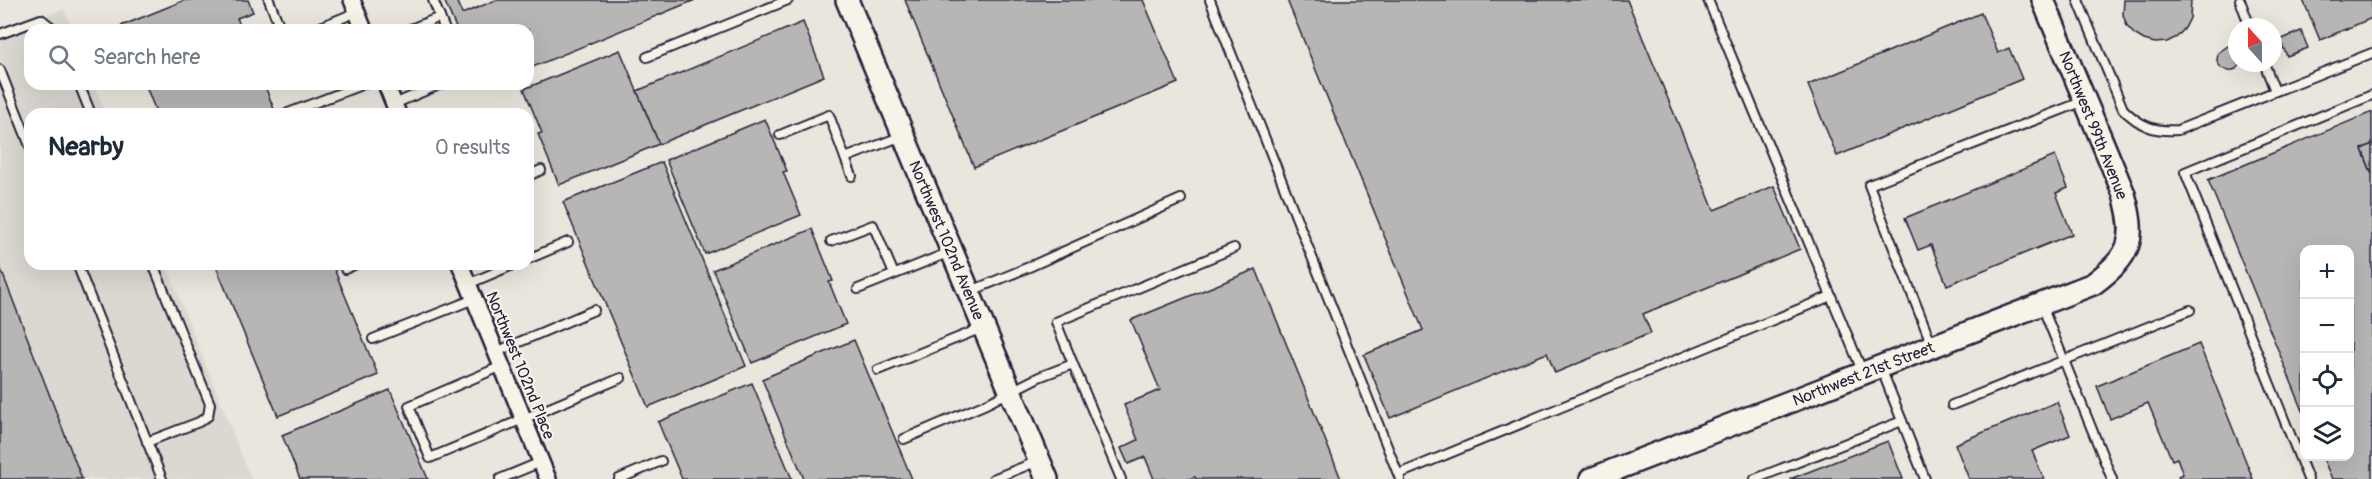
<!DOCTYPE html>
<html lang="en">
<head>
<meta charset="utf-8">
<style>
  :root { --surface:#fff; --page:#f2f2f3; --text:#1f2937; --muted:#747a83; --line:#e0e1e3 }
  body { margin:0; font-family:Pangolin,sans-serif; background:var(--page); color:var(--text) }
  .controls { position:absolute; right:18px; bottom:18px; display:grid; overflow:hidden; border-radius:12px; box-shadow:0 6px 24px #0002 }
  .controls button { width:54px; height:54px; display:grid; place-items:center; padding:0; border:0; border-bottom:2px solid var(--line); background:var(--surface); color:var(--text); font:30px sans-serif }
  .compass { position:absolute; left:2228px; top:18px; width:54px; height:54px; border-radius:50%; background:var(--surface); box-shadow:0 6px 24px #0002; rotate:339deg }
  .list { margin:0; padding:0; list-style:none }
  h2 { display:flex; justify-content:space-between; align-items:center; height:78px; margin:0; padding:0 24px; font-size:26px }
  h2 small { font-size:20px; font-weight:400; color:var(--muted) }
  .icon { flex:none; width:33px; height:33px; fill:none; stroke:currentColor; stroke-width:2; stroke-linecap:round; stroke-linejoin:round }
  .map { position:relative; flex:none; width:2372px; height:479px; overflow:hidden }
  .search { position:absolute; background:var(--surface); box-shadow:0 6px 24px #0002; left:24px; top:24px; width:510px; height:66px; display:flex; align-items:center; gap:15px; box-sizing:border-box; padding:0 21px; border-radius:18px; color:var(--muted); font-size:22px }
  .panel { position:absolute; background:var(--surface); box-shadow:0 6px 24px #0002; left:24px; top:108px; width:510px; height:162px; border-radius:18px }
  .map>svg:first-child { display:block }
</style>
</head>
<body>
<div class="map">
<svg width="2372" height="479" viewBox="0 0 2372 479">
  <rect width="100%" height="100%" fill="#eae6de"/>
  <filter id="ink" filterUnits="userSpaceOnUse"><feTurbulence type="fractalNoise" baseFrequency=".0167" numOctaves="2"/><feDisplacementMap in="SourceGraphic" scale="12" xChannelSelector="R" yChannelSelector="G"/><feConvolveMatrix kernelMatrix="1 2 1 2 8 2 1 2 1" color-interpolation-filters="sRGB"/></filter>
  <g filter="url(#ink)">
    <!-- built -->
    <polygon fill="#dbd8d2" points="64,9 73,30 30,30 30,84 94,84 106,114 30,114 30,264 166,264 251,479 0,479 0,35"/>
    <!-- building -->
    <g fill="#b8b6b5" stroke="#22223b" stroke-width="1.5">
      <polygon points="185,0 248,0 253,12 237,18 242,30 123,30 121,26"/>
      <polygon points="444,0 456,0 462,14 496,0 695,0 528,69 528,53 533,51 528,38 528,30 457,30"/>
      <polygon points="905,0 1143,0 1178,83 974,167"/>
      <polygon points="1287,0 1627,0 1714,210 1774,186 1800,249 1643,314 1651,333 1555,373 1547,353 1390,418 1364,355 1423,330"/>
      <polygon points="2124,0 2191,0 2190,18 2185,28 2177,37 2167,42 2155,43 2144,40 2134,34 2127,26 2123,15"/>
      <polygon points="2303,0 2372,0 2372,18 2320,40"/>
      <polygon points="1981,13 1998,53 2009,48 2022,79 1837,156 1808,85"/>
      <polygon points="803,22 824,76 659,144 637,91"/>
      <polygon points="2301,31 2308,48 2287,56 2280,40"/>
      <polygon points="2228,46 2237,49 2237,63 2241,63 2236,69 2229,71 2221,68 2217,61 2218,53"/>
      <polygon points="620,50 659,144 559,185 538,134 542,133 524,89"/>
      <polygon points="145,84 264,84 276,114 157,114"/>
      <polygon points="2372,112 2372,144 2362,149 2372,174 2372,479 2332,479 2322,456 2350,456 2350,249 2304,249 2304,413 2208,180"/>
      <polygon points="765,119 787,171 783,172 801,215 705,254 666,160"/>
      <polygon points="2372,144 2372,174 2362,149"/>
      <polygon points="2055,156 2068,188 2056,193 2072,234 1947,285 1931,245 1918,250 1905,218"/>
      <polygon points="662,162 746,366 648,407 563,202"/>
      <polygon points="812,229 833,281 829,282 846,324 752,363 713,270"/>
      <polygon points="215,264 332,264 378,375 278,416"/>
      <polygon points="0,267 82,479 0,479"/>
      <polygon points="1256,269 1341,479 1196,479 1195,477 1189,479 1154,479 1145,457 1128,464 1121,448 1138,440 1124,405 1160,390 1131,320"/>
      <polygon points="854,340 912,479 804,479 762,379"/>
      <polygon points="2199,344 2253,479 2179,479 2178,476 2183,474 2177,458 2172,460 2148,403 2110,419 2097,386"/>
      <polygon points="752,383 792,479 682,479 658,422"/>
      <polygon points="390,390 428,479 300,479 282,435"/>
      <polygon points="2057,402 2070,435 2032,451 2044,479 1969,479 1955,444"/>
      <polygon points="1888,441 1903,479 1790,479"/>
    </g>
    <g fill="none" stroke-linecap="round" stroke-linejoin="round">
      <defs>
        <g id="lane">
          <polyline points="269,0 281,30"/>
          <polyline points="433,0 445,30"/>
          <polyline points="1210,0 1400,479"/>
          <polyline points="1708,0 1863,373"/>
          <path d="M 2078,0 L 2123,109 C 2140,126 2154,132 2178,130 L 2372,53"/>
          <polyline points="2240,0 2250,27"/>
          <polyline points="313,30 357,12"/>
          <polyline points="408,30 440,17"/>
          <polyline points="0,34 41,19 55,30"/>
          <polyline points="647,57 788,0"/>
          <polyline points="2264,63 2275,91"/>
          <polyline points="0,70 30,146"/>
          <polyline points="79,84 91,114"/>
          <polyline points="394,104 441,84"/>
          <polyline points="288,113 364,84"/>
          <polyline points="780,135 829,115 845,158 902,136"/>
          <polyline points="845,158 852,176"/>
          <polyline points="528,176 541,170"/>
          <polyline points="831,241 873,225 894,274"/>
          <polyline points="528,259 568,242"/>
          <polyline points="77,264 162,479"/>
          <polyline points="345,269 356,264"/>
          <polyline points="468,284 515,264"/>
          <polyline points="858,289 950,252"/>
          <polyline points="971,291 1029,267 1181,199"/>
          <polyline points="2042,306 2112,479"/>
          <polyline points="373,339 474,299"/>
          <polyline points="1932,345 1869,185 2084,101"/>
          <polyline points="496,352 594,310"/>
          <polyline points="1073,364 1121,479"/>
          <polyline points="502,366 409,406 430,458 621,378"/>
          <polyline points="1881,368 1925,479"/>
          <polyline points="878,370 982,328"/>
          <polyline points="1952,405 2190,310"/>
          <polyline points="904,439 986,404 1039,377 1073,364 1056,322 1234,248"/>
          <polyline points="147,442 199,422 208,416 210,404 153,264"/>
          <polyline points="1399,474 1831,296"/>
          <polyline points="500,479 541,462"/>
          <polyline points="619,479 661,461"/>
          <polyline points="993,479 1038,461"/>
          <polyline points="1755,479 1902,421"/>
          <polyline points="2308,479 2185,172 2372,95"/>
        </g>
        <g id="street">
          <polyline points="352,0 364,30"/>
          <polyline points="386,84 398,114"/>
          <polyline points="460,264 548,479"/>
        </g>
        <g id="secondary">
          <path id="s1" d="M 847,0 L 1047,479"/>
          <path id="s2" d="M 1591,479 L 2093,284 C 2131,255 2137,241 2124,194 L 2043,0"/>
        </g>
      </defs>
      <!-- lane casing -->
      <use href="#lane" stroke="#22223b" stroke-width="12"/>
      <!-- street casing -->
      <use href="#street" stroke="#22223b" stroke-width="20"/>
      <!-- secondary casing -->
      <use href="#secondary" stroke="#22223b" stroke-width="26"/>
      <!-- lane -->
      <use href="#lane" stroke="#f7f3e8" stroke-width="8"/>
      <!-- street -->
      <use href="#street" stroke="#f7f3e8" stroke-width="15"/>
      <!-- secondary -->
      <use href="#secondary" stroke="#f7f3e8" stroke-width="21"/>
    </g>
  </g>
  <g text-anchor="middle" stroke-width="4.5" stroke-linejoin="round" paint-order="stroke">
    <!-- street labels -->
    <g font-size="16" fill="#22223b" stroke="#f7f3e8">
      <text transform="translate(2094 125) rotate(68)" y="6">Northwest 99th Avenue</text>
      <text dy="6" stroke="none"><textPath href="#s1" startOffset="260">Northwest 102nd Avenue</textPath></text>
      <text transform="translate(521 365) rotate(68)" y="6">Northwest 102nd Place</text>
      <text dy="6" stroke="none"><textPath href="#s2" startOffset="292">Northwest 21st Street</textPath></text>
    </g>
  </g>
</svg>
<div class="controls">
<button>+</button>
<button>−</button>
<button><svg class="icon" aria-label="locate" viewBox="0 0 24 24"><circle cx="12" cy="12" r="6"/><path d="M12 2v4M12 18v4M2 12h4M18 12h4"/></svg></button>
<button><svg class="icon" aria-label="layers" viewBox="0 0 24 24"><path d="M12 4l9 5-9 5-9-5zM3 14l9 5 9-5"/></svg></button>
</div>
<svg class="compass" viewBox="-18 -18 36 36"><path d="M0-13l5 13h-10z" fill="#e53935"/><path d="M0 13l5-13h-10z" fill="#747a83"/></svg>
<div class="search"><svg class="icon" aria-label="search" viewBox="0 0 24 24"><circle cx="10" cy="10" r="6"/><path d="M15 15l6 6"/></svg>Search here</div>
<section class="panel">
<h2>Nearby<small>0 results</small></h2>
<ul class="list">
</ul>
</section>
</div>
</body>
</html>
